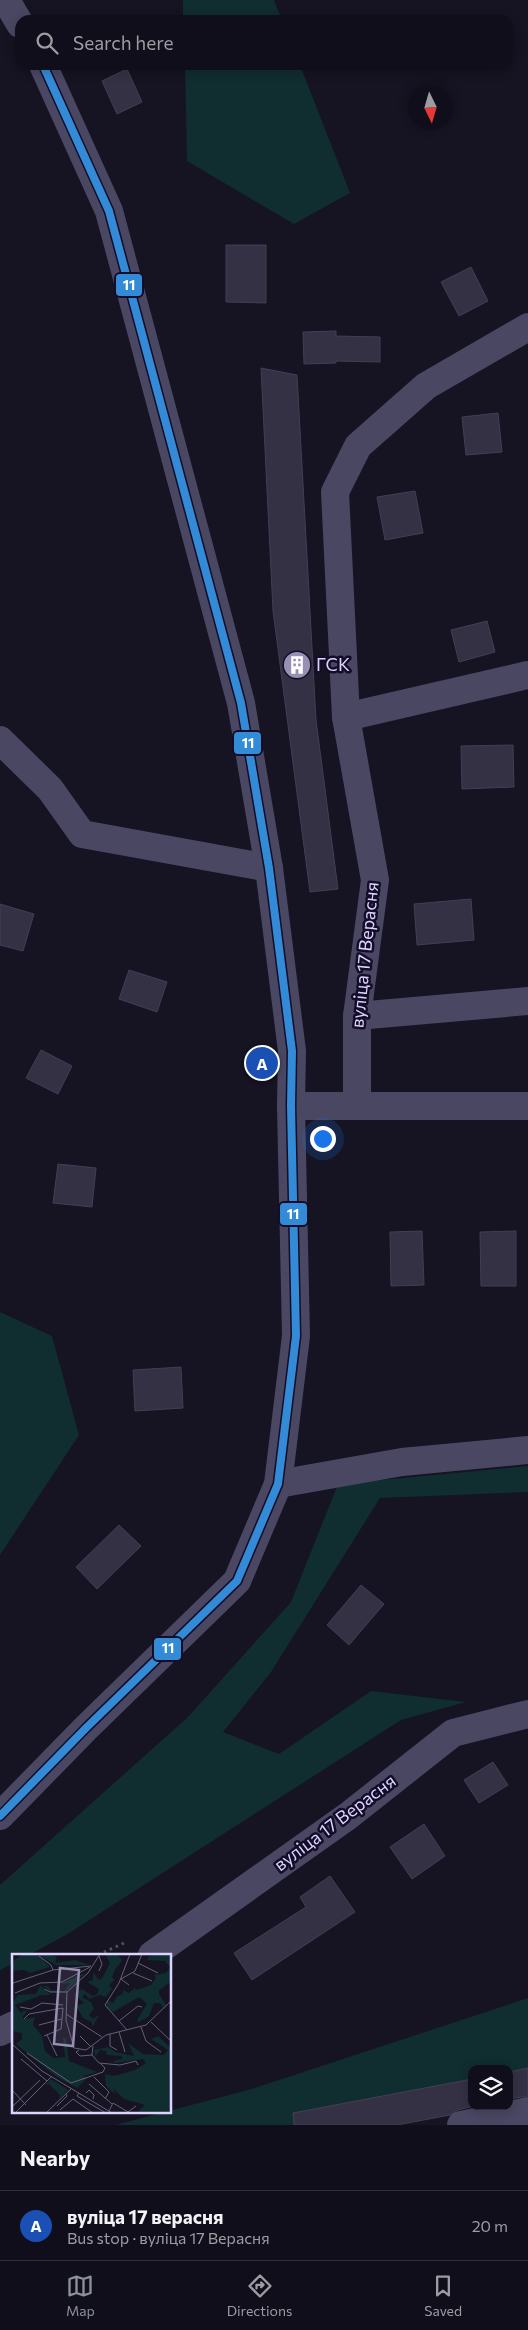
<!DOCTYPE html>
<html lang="en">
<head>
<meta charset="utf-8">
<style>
  :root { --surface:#100e1a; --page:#1e1c27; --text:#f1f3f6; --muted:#9c9ca2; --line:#302e39; --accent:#8c9099 }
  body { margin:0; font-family:Commissioner,sans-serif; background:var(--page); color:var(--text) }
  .controls { position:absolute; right:15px; bottom:15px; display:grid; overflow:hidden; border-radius:10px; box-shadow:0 2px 12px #0003 }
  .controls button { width:45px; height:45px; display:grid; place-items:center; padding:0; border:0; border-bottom:1px solid var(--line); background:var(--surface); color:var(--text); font:25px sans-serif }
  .compass { position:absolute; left:408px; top:85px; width:45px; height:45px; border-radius:50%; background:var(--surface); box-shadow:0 2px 12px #0003; rotate:175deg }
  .you { position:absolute; left:322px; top:1138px; width:18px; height:18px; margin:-12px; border:4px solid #fff; border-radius:50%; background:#1a73e8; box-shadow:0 0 0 8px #1a73e833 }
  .badge { display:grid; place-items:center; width:32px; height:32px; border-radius:50%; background:var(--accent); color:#fff; font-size:16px; font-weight:700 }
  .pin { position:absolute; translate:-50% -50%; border:2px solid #fff; box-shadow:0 1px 5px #0006 }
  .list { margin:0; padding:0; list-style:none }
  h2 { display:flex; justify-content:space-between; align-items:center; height:65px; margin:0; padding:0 20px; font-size:21px }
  h2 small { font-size:16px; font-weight:400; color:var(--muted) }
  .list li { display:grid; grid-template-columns:32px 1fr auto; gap:15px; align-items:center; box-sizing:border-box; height:70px; padding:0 20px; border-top:1px solid var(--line) }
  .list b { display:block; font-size:19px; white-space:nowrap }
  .list p { margin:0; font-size:16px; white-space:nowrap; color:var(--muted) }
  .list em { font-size:16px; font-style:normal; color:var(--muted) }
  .icon { flex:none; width:28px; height:28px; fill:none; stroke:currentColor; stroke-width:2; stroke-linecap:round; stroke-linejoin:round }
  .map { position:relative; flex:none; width:528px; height:2125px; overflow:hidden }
  .search { position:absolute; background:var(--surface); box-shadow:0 2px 12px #0003; left:15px; right:15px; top:15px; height:55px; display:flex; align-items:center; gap:12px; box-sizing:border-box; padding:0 18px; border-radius:15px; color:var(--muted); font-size:19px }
  .sheet { height:135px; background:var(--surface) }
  nav { display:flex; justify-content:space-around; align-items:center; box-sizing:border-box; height:70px; border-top:1px solid var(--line); background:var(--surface); font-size:14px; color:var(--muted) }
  nav a { display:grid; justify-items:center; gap:2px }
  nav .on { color:var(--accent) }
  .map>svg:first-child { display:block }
</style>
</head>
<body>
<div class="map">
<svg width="528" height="2125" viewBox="0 0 528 2125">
  <rect width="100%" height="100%" fill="#161322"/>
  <!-- green -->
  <g fill="#102d30">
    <polygon points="183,0 274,0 282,20 183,20"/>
    <polygon points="185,65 300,65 350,193 294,224 187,161"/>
    <polygon points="0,1312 52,1336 79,1435 0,1555"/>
    <polygon points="528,1466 528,1492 380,1498 271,1672 223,1732 279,1754 371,1691 466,1702 401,1720 66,1935 29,1955 14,1955 14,1963 0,1970 0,1885 188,1717 291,1602 338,1484"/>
    <polygon points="528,1998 528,2081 509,2085 509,2069 472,2069 472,2093 307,2125 115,2125 252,2089"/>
  </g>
  <!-- building -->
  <g fill="#353144" stroke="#433e56">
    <polygon points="127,69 142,102 117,114 102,81"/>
    <polygon points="226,245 266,245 266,303 226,302"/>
    <polygon points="471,267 488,301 459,316 441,282"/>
    <polygon points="336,331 336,336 380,337 380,362 336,361 336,363 304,364 303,332"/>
    <polygon points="261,368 297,375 316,720 338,889 310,892 273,611"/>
    <polygon points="498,413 502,452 466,455 462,417"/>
    <polygon points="415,491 423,533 385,540 377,497"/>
    <polygon points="487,621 495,652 459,662 451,630"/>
    <polygon points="513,745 514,787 462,789 461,746"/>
    <polygon points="471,899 474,940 417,945 414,904"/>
    <polygon points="0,904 34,914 23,951 0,945"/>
    <polygon points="129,970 167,982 157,1012 119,999"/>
    <polygon points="41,1050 72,1066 58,1094 26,1078"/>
    <polygon points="58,1164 96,1168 92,1207 53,1203"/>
    <polygon points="422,1231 424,1285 391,1286 390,1232"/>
    <polygon points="516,1231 516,1286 481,1286 480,1232"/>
    <polygon points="181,1367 183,1408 135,1411 133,1370"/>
    <polygon points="119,1525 141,1546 97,1589 76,1567"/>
    <polygon points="361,1585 384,1604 349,1645 327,1625"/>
    <polygon points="493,1762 508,1785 479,1803 464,1780"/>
    <polygon points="424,1824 445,1856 412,1879 390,1847"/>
    <polygon points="330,1876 355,1912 252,1980 234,1953 306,1907 300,1897"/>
    <polygon points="528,2068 528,2096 509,2099 509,2072"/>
    <polygon points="472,2079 472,2106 474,2106 458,2110 450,2115 397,2125 294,2125 293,2113"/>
  </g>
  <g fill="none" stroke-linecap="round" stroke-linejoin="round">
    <!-- path -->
    <polyline stroke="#455364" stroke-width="3" stroke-dasharray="2.5 4" stroke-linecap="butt" points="98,1955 126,1942"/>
    <!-- minor -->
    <g stroke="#4a4763" stroke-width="28">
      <polyline points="6,0 20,24"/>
      <polyline points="346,717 335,492 358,446 426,386 528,327"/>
      <polyline points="0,740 50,789 82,834 269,868"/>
      <polyline points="357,1016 528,1001"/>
      <polyline points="291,1106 357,1106 357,1016 375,880 346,717 528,675"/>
      <polyline points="357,1106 528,1106"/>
      <polyline points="278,1484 402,1462 528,1450"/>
      <polyline points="0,1816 86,1728 237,1581 278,1484 296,1336 291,1106 292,1051 269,868 241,703 109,211 43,65"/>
      <polyline points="152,1955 348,1816 453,1733 528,1714"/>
      <polyline points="0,2032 14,2025"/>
      <polyline points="461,2125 528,2111"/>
    </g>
    <defs>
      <polyline id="bus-1" points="0,1816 86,1728 237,1581 278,1484 296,1336 291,1106 292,1051 269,868 241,703 109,211 43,65"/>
    </defs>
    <!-- bus-1 casing -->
    <use href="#bus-1" stroke="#130d28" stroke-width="11"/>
    <!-- bus-1 -->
    <use href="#bus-1" stroke="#338bd7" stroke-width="8"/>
  </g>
  <!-- icons -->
  <defs>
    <symbol id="building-disc" viewBox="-11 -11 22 22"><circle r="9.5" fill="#9790b2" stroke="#130d28"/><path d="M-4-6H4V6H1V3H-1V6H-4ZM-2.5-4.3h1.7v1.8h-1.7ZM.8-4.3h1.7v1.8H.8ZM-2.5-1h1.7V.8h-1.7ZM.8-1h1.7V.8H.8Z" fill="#fff"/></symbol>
  </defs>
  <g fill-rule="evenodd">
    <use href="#building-disc" x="281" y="649" width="32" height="32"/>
  </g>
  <g text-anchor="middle" stroke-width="5" stroke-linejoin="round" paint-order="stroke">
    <!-- poi labels -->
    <g font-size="18" fill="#dcd3ff" stroke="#130d28" text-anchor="start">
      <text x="316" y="671">ГСК</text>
    </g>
    <!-- street labels -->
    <g font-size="18" fill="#dcd3ff" stroke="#130d28">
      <text transform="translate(365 955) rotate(-84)" y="6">вуліца 17 Верасня</text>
      <text transform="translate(335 1823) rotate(-37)" y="6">вуліца 17 Верасня</text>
    </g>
  </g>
  <!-- overview -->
  <g transform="translate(12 1954)">
    <rect width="159" height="159" fill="#161322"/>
    <path d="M 11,0 L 37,0 L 45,3 L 43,9 L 63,6 L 78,11 L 44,11 L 25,0 L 38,13 L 18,19 L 12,16 L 0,17 L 0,8 ZM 93,0 L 105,0 L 110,6 L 103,16 L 100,23 L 103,26 L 97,31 L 100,35 L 94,43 L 88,41 L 77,45 L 73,40 L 70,43 L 79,48 L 82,55 L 77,61 L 81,65 L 88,60 L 80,73 L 80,68 L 71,64 L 64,52 L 72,49 L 62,40 L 70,35 L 81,42 L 85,40 L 87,35 L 75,28 L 81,26 L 81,18 L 87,26 L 91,23 L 98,9 ZM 150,0 L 158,0 L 159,6 L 159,28 L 147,36 L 147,40 L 154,51 L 151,54 L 148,49 L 142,49 L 137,62 L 127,68 L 125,66 L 135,50 L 127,43 L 101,58 L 95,53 L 95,46 L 101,49 L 105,42 L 111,40 L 111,36 L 117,39 L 123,34 L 124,36 L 139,31 L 144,24 L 142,21 L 154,19 L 158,13 L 153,7 L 135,6 L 137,2 ZM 75,18 L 53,38 L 38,38 L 32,32 L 31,35 L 39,41 L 30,41 L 3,51 L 9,59 L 12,56 L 15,58 L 10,63 L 12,65 L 23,63 L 21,71 L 30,82 L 33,97 L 41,104 L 53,103 L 51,83 L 54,85 L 57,107 L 85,118 L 71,122 L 75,124 L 65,134 L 45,123 L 4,90 L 10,85 L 10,79 L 0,77 L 0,49 L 6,41 L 24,40 L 28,32 L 36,32 L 39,36 L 52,37 L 58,29 L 49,30 ZM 146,82 L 159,94 L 159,156 L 156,159 L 125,159 L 133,151 L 112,145 L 100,133 L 104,140 L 99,137 L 94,132 L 93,120 L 102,122 L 123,116 L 134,109 L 131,105 L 103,109 L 101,107 L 110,105 L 110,102 L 95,101 L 94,97 L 88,96 L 83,103 L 82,96 L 97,93 L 103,98 L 122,102 L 116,89 L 131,100 L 152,101 L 156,96 L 139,85 ZM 39,125 L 56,136 L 47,145 L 48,141 L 37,130 L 33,131 Z" fill="#102d30"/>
    <path fill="none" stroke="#65607a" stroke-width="1" d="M 88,0 L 76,19 L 55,38 L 54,66 L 62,94 L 74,96 L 94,81 L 134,71 L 159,47M 27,2 L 39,11 L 41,16M 87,2 L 90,10 L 87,17M 126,9 L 146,19M 121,19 L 140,27M 1,29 L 41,16 L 79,12M 117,31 L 109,25 L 123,17 L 130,0M 32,35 L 38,38 L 55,38M 3,39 L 28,29 L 50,28 L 78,13M 8,53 L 19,55 L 30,49 L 51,51M 54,60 L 90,83M 12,65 L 17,60 L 51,54M 107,67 L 126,52 L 130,53M 139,68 L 159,87M 27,71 L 50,65 L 51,54M 129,73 L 134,87 L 149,98M 115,76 L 93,51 L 107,29 L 118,0M 107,78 L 113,98M 98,80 L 98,92 L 105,96M 35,81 L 45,102M 32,82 L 49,75 L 50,65M 68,82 L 79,93M 0,90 L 30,117 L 100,159M 81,92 L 80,101 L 87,109 L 108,111 L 124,107 L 126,111M 67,96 L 64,98 L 68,102 L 80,101M 15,99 L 59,129 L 91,118 L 93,114 L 89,110M 9,105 L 35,127M 82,123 L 97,138 L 93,145M 77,130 L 100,150M 0,136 L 14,151M 67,139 L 65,142 L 94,159M 74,139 L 77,136 L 82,141 L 81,145M 45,152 L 55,142 L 54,140M 0,153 L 28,126M 48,156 L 61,145 L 81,159M 97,157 L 101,149 L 116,158 L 124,152M 3,159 L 39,123M 34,159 L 59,135"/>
    <path fill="#9790b2" fill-opacity="0.15" stroke="#9790b2" stroke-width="2.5" d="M 48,14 L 67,16 L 61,92 L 42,90 Z"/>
    <rect width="159" height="159" fill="none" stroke="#dcd3ff" stroke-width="2.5"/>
  </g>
  <g stroke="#130d28" stroke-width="2">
    <rect x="115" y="273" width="28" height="24" rx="5" fill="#338bd7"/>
    <rect x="233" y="731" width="29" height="24" rx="5" fill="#338bd7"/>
    <rect x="279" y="1202" width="29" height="24" rx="5" fill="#338bd7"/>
    <rect x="153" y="1637" width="29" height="24" rx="5" fill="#338bd7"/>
  </g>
  <g font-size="14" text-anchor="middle" font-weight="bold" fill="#fff">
    <text x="129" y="290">11</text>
    <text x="248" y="748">11</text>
    <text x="293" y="1219">11</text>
    <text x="168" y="1653">11</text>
  </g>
</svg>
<div class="controls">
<button><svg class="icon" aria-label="layers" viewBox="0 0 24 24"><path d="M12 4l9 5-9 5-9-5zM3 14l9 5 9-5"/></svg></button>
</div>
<svg class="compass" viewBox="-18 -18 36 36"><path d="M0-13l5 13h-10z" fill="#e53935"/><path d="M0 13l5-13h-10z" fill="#9c9ca2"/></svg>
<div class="you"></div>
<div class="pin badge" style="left:262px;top:1063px;background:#1a4fb4">A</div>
<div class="search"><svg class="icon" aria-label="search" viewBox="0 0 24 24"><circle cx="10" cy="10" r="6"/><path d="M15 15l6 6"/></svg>Search here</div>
</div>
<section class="sheet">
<h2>Nearby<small></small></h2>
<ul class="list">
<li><span class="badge" style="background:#1a4fb4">A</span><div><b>вуліца 17 верасня</b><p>Bus stop · вуліца 17 Верасня</p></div><em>20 m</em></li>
</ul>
</section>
<nav>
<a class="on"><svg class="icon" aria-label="map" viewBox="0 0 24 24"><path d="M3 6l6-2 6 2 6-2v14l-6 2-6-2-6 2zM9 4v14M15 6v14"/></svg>Map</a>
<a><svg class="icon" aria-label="directions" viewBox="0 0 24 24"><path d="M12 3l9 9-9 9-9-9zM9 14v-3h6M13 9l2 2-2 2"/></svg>Directions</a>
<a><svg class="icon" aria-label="saved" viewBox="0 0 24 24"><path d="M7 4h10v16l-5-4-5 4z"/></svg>Saved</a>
</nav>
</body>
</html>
